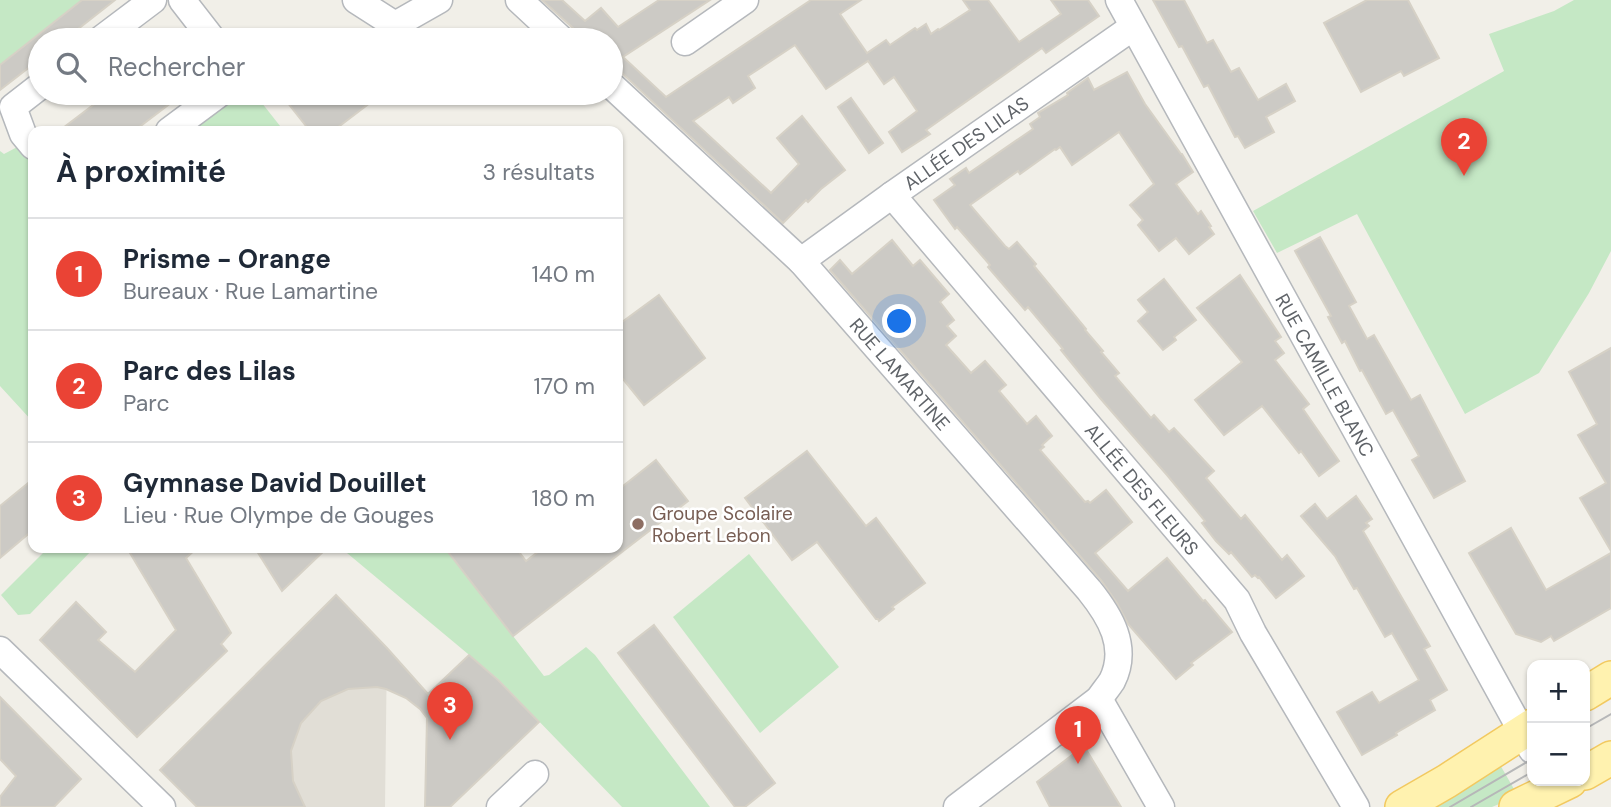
<!DOCTYPE html>
<html lang="fr">
<head>
<meta charset="utf-8">
<style>
  :root { --surface:#fff; --page:#f6f6f7; --text:#1f2937; --muted:#747a83; --line:#e0e1e3; --accent:#ea4335 }
  body { margin:0; font-family:"DM Sans",sans-serif; background:var(--page); color:var(--text) }
  .controls { position:absolute; right:21px; bottom:21px; display:grid; overflow:hidden; border-radius:14px; box-shadow:0 2px 5px #0004 }
  .controls button { width:63px; height:63px; display:grid; place-items:center; padding:0; border:0; border-bottom:2px solid var(--line); background:var(--surface); color:var(--text); font:35px sans-serif }
  .you { position:absolute; left:900px; top:322px; width:24px; height:24px; margin:-18px; border:5px solid #fff; border-radius:50%; background:#1a73e8; box-shadow:0 0 0 10px #1a73e833 }
  .badge { display:grid; place-items:center; width:46px; height:46px; border-radius:50%; background:var(--accent); color:#fff; font-size:23px; font-weight:700 }
  .pin { position:absolute; translate:-50% -58px; filter:drop-shadow(0 2px 4px #0008) }
  .pin::after { content:''; position:absolute; top:37px; width:24px; height:21px; background:inherit; clip-path:polygon(0 0,100% 0,50% 100%) }
  .list { margin:0; padding:0; list-style:none }
  h2 { display:flex; justify-content:space-between; align-items:center; height:91px; margin:0; padding:0 28px; font-size:30px }
  h2 small { font-size:23px; font-weight:400; color:var(--muted) }
  .list li { display:grid; grid-template-columns:46px 1fr auto; gap:21px; align-items:center; box-sizing:border-box; height:112px; padding:0 28px; border-top:2px solid var(--line) }
  .list b { display:block; font-size:26px; white-space:nowrap }
  .list p { margin:0; font-size:23px; white-space:nowrap; color:var(--muted) }
  .list em { font-size:23px; font-style:normal; color:var(--muted) }
  .icon { flex:none; width:38px; height:38px; fill:none; stroke:currentColor; stroke-width:2; stroke-linecap:round; stroke-linejoin:round }
  .map { position:relative; flex:none; width:1611px; height:807px; overflow:hidden }
  .search { position:absolute; background:var(--surface); box-shadow:0 2px 5px #0004; left:28px; top:28px; width:595px; height:77px; display:flex; align-items:center; gap:18px; box-sizing:border-box; padding:0 24px; border-radius:38px; color:var(--muted); font-size:26px }
  .panel { position:absolute; background:var(--surface); box-shadow:0 2px 5px #0004; left:28px; top:126px; width:595px; height:427px; border-radius:14px }
  .map>svg:first-child { display:block }
</style>
</head>
<body>
<div class="map">
<svg width="1611" height="807" viewBox="0 0 1611 807">
  <rect width="100%" height="100%" fill="#f1efe8"/>
  <!-- education -->
  <polygon fill="#e1ded6" points="336,595 387,648 385,807 197,807 160,770"/>
  <!-- green -->
  <g fill="#c5e8c5">
    <polygon points="0,0 82,0 0,65"/>
    <polygon points="1574,0 1611,0 1611,251 1589,293 1539,373 1465,414 1357,214 1277,253 1253,211 1504,71 1489,34 1554,11"/>
    <polygon points="230,93 254,93 284,131 180,131"/>
    <polygon points="23,144 33,158 33,422 0,386 0,151 4,154"/>
    <polygon points="48,548 94,548 30,614 18,615 1,595"/>
    <polygon points="341,548 445,548 544,676 549,675 586,647 595,655 710,807 622,807 498,679"/>
    <polygon points="749,554 839,667 760,733 673,617"/>
    <polygon points="1499,763 1518,796 1492,807 1431,807"/>
  </g>
  <!-- building -->
  <g fill="#cccac5" stroke="#d6d1c6" stroke-width="2">
    <polygon points="82,0 115,0 64,40 40,40 40,59 0,90 0,65"/>
    <polygon points="542,0 562,0 585,21 601,8 618,27 659,0 710,0 623,57 666,97 811,0 861,0 840,14 867,53 886,40 890,45 915,28 917,30 926,24 931,34 938,29 939,30 970,10 963,0 988,0 1019,42 1061,14 1051,0 1088,0 1099,16 1046,53 1042,48 926,130 930,134 902,152 889,132 917,111 894,77 884,84 868,61 826,89 795,45 748,76 755,88 733,103 729,97 693,121 771,193 799,164 777,138 802,116 845,170 821,189 808,202 806,200 783,223 622,73 615,70 611,70 611,40 577,40 577,35 573,28"/>
    <polygon points="1153,0 1184,0 1207,43 1213,40 1231,72 1239,68 1258,100 1286,84 1295,101 1266,117 1274,132 1245,148 1238,136 1235,137 1208,85 1204,87 1182,46 1179,47"/>
    <polygon points="1367,0 1408,0 1439,58 1404,76 1401,71 1361,92 1324,23"/>
    <polygon points="1127,72 1145,104 1181,154 1182,154 1193,172 1176,184 1198,214 1201,211 1211,226 1209,227 1214,234 1189,254 1176,238 1159,251 1138,225 1143,220 1130,205 1154,184 1119,132 1072,165 1060,147 1056,150 1055,149 1020,174 1018,171 970,205 1005,246 1009,249 1017,242 1036,264 1034,266 1086,329 1085,330 1103,351 1101,352 1119,373 1115,376 1151,418 1154,415 1169,432 1174,428 1214,471 1206,478 1241,519 1245,515 1282,560 1287,555 1304,576 1276,598 1259,577 1258,578 1255,575 1252,577 1231,552 1229,554 1216,541 1202,523 1205,521 1167,475 1100,398 1061,350 1063,349 1028,307 1025,310 988,267 990,265 957,227 955,229 934,200 955,185 950,179 966,168 969,173 1033,129 1030,124 1040,117 1038,113 1068,95 1067,93 1088,78 1094,90"/>
    <polygon points="109,93 184,93 134,131 59,131"/>
    <polygon points="280,93 383,93 333,131 310,131"/>
    <polygon points="851,98 883,143 869,153 838,107"/>
    <polygon points="1320,237 1356,302 1349,306 1367,339 1374,335 1411,400 1420,395 1465,481 1434,498 1412,460 1419,456 1393,410 1386,414 1362,370 1360,371 1345,341 1342,343 1328,317 1331,316 1295,251"/>
    <polygon points="892,240 913,266 920,260 949,294 940,302 954,320 947,326 956,336 946,345 971,373 985,361 1006,385 999,391 1027,424 1036,416 1052,436 1042,445 1044,447 1040,450 1085,502 1088,501 1090,503 1106,490 1132,522 1095,553 1128,591 1167,558 1203,601 1205,600 1232,632 1191,663 1193,665 1176,679 1128,624 1117,603 1101,580 830,270 840,260 852,274"/>
    <polygon points="1240,275 1281,337 1275,341 1284,353 1275,360 1309,404 1303,409 1339,461 1319,476 1301,451 1299,453 1262,406 1224,435 1195,400 1242,362 1197,308"/>
    <polygon points="1164,279 1196,320 1174,337 1176,340 1163,350 1138,321 1148,312 1138,300"/>
    <polygon points="659,295 705,358 644,405 618,373 618,325"/>
    <polygon points="1611,348 1611,551 1580,498 1606,483 1578,435 1597,424 1569,372"/>
    <polygon points="807,451 866,526 876,518 925,583 892,607 894,609 879,621 878,619 876,619 817,542 792,560 745,498"/>
    <polygon points="656,460 688,501 513,636 445,548 516,548 526,561 543,548 618,548 618,490"/>
    <polygon points="33,479 33,530 0,558 0,506"/>
    <polygon points="1356,496 1372,519 1366,523 1369,526 1363,531 1430,646 1424,649 1447,690 1430,700 1435,710 1396,733 1397,735 1362,755 1337,712 1372,692 1379,703 1419,680 1392,633 1385,637 1357,588 1354,589 1335,556 1301,516 1315,504 1327,519"/>
    <polygon points="1511,528 1546,590 1611,553 1611,608 1554,641 1551,636 1541,642 1516,634 1469,553"/>
    <polygon points="127,548 197,548 186,558 231,633 221,644 227,651 137,737 40,640 76,602 106,632 98,640 135,672 176,630"/>
    <polygon points="255,548 327,548 282,591"/>
    <polygon points="336,595 387,648 428,694 469,655 498,680 539,722 450,807 425,807 427,718 420,709 406,698 386,689 377,687 348,689 321,701 301,723 291,751 293,781 305,807 197,807 160,770"/>
    <polygon points="654,625 775,783 745,807 735,807 618,653"/>
    <polygon points="0,697 81,779 54,807 0,807 0,797 16,776 0,759"/>
    <polygon points="1084,746 1121,807 1050,807 1037,782"/>
  </g>
  <g fill="none" stroke-linecap="round" stroke-linejoin="round">
    <defs>
      <g id="minor">
        <polyline points="182,0 213,40"/>
        <polyline points="356,0 395,25 439,0"/>
        <polyline points="519,0 562,40"/>
        <polyline points="1119,0 1532,750"/>
        <polyline points="100,40 153,0"/>
        <polyline points="685,42 745,0"/>
        <path d="M 611,85 L 801,261 L 1089,590 C 1110,616 1129,647 1112,681 C 1108,687 1103,693 1099,699 L 957,807"/>
        <polyline points="169,131 220,93"/>
        <polyline points="33,146 23,134 13,107 40,86"/>
        <polyline points="892,195 1237,600 1253,633 1356,807"/>
        <polyline points="801,261 892,195 1133,27"/>
        <polyline points="0,650 162,807"/>
        <polyline points="1099,699 1161,807"/>
        <polyline points="500,807 535,774"/>
      </g>
      <g id="major">
        <polyline points="1585,694 1611,678"/>
        <polyline points="1585,773 1611,758"/>
        <polyline points="1402,807 1447,781 1532,726"/>
        <polyline points="1516,807 1570,781"/>
      </g>
    </defs>
    <!-- minor casing -->
    <use href="#minor" stroke="#b5b8bc" stroke-width="29"/>
    <!-- major casing -->
    <use href="#major" stroke="#f2c960" stroke-width="36"/>
    <!-- minor -->
    <use href="#minor" stroke="#fff" stroke-width="26"/>
    <!-- major -->
    <use href="#major" stroke="#fff2af" stroke-width="33"/>
    <!-- tram -->
    <g stroke="#b6b7b8" stroke-width="2">
      <polyline points="1585,729 1611,714"/>
      <polyline points="1450,807 1532,759"/>
      <polyline points="1471,807 1532,772"/>
    </g>
  </g>
  <!-- markers -->
  <circle fill="#8d6e63" stroke="#fff" stroke-width="2.5" cx="638" cy="524" r="7"/>
  <g text-anchor="middle" stroke-width="5" stroke-linejoin="round" paint-order="stroke">
    <!-- street labels -->
    <g font-size="19" fill="#5f6368" stroke="#fff">
      <text transform="translate(966 143) rotate(-35)" y="7">ALLÉE DES LILAS</text>
      <text transform="translate(900 374) rotate(49)" y="7">RUE LAMARTINE</text>
      <text transform="translate(1325 375) rotate(61)" y="7">RUE CAMILLE BLANC</text>
      <text transform="translate(1142 489) rotate(50)" y="7">ALLÉE DES FLEURS</text>
    </g>
    <!-- education labels -->
    <g font-size="19" fill="#785e54" stroke="#fff" text-anchor="start">
      <text x="652" y="520">Groupe Scolaire<tspan x="652" dy="22">Robert Lebon</tspan></text>
    </g>
  </g>
</svg>
<div class="controls">
<button>+</button>
<button>−</button>
</div>
<div class="you"></div>
<div class="pin badge" style="left:1078px;top:764px">1</div>
<div class="pin badge" style="left:1464px;top:176px">2</div>
<div class="pin badge" style="left:450px;top:740px">3</div>
<div class="search"><svg class="icon" aria-label="search" viewBox="0 0 24 24"><circle cx="10" cy="10" r="6"/><path d="M15 15l6 6"/></svg>Rechercher</div>
<section class="panel">
<h2>À proximité<small>3 résultats</small></h2>
<ul class="list">
<li><span class="badge">1</span><div><b>Prisme - Orange</b><p>Bureaux · Rue Lamartine</p></div><em>140 m</em></li>
<li><span class="badge">2</span><div><b>Parc des Lilas</b><p>Parc</p></div><em>170 m</em></li>
<li><span class="badge">3</span><div><b>Gymnase David Douillet</b><p>Lieu · Rue Olympe de Gouges</p></div><em>180 m</em></li>
</ul>
</section>
</div>
</body>
</html>
